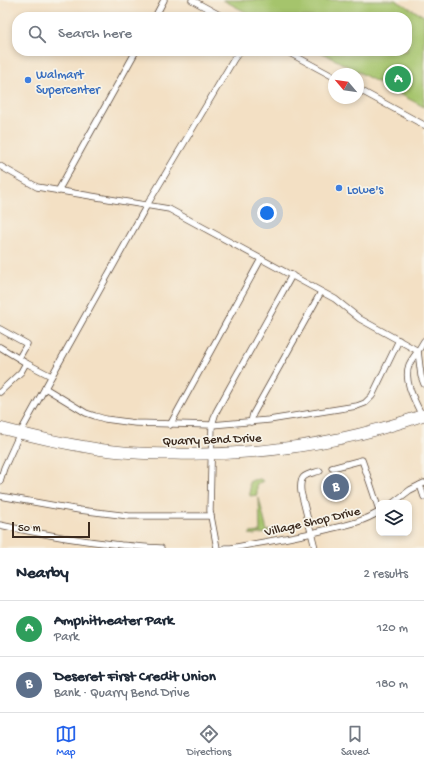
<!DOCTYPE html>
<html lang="en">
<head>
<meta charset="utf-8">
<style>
  :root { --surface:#fff; --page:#f6f6f7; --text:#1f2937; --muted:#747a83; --line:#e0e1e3; --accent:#2563eb }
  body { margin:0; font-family:"Gochi Hand",sans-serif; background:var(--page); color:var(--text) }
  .controls { position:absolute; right:12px; bottom:12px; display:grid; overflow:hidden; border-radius:8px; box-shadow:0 2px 6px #0003 }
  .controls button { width:36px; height:36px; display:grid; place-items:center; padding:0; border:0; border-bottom:1px solid var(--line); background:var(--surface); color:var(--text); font:20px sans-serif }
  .compass { position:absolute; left:328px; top:68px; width:36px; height:36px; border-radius:50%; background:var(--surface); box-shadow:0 2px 6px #0003; rotate:299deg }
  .scale { position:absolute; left:12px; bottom:10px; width:78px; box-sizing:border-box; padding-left:4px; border:2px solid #3b2a1e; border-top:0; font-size:11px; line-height:14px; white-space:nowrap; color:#3b2a1e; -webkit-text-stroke:3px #f7f3e8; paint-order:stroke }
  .you { position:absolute; left:267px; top:213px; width:14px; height:14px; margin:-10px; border:3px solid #fff; border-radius:50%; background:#1a73e8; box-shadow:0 0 0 6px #1a73e833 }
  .badge { display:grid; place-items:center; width:26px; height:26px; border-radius:50%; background:var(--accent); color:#fff; font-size:13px; font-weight:700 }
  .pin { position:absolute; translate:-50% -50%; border:2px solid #fff; box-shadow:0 1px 4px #0006 }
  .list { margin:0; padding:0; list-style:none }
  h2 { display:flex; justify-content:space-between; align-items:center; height:52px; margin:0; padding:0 16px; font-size:17px }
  h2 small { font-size:13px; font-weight:400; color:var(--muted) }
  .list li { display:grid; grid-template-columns:26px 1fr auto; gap:12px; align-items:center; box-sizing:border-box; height:56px; padding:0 16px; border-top:1px solid var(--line) }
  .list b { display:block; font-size:15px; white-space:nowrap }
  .list p { margin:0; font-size:13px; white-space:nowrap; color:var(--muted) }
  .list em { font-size:13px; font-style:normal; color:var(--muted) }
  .icon { flex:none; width:22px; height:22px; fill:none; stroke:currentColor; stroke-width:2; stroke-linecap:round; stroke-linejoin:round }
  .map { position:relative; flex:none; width:424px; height:548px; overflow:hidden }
  .search { position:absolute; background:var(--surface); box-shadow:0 2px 6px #0003; left:12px; right:12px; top:12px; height:44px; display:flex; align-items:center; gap:10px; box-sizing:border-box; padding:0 14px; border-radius:16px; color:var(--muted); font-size:15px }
  .sheet { height:164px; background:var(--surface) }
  nav { display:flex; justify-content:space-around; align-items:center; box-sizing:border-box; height:56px; border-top:1px solid var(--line); background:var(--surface); font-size:11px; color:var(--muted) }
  nav a { display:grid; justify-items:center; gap:2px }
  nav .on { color:var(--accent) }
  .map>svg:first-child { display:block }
</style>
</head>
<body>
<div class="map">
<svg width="424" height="548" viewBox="0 0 424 548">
  <rect width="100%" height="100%" fill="#f7f3e8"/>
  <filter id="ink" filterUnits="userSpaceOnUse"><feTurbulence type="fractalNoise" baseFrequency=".025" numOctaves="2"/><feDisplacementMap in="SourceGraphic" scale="8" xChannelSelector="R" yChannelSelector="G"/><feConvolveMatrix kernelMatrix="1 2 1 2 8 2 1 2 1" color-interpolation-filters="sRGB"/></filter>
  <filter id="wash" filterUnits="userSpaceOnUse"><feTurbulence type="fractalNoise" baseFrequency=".012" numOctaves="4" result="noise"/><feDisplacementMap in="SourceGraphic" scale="16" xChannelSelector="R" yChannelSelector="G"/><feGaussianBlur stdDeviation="0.9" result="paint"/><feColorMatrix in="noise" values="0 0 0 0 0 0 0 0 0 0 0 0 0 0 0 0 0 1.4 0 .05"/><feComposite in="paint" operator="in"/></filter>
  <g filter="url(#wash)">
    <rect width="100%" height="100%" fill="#f3e0c4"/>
    <!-- green -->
    <g fill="#a5c46c" stroke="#707745">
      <polygon points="223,0 395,0 424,16 424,107 319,51 407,51 407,17 255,17"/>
      <polygon points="260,479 262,480 263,481 257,484 257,495 250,496 249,482 253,480"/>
      <polygon points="259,498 267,531 276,529 277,531 254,535 249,534 250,533 260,532"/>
    </g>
  </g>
  <g filter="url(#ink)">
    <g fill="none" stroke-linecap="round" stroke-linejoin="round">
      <defs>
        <g id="service">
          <polyline points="192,0 223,17"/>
          <polyline points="155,17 164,0"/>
          <polyline points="286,51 334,77"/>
          <polyline points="358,89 424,125"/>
          <polyline points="0,166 37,187 169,209 335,299 360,319 418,351 424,341"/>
          <polyline points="58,191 136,51"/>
          <polyline points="0,329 27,344 19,358"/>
          <polyline points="0,347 26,363"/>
          <polyline points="45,388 86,413 95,416 105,419 135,423 212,425 269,420 357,406 365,403 372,396 399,340"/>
          <polyline points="0,392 21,372 26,363 51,376"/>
          <path d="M 422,416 C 415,401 403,381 409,365 C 411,360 415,355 418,351 L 421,376 L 424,384"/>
          <polyline points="251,422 253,414 321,292"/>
          <polyline points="170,425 261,259"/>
          <polyline points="332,468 362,460 370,483 379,510"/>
          <polyline points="0,481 4,468 20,433 45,388 147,205 234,59 240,51"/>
          <polyline points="420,485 424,497"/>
          <polyline points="0,496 79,510 129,516 211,516"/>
          <polyline points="393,503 410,490 424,483"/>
          <path d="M 0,525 C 40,534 80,541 121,545 C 135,546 148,548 161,548"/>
          <polyline points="217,548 210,511 212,425 216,412 292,275"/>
          <path d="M 225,548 L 231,548 C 264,542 297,537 329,529 C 347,525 363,522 379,512"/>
          <path d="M 315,548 L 301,492 C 299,474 306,475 320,471"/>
        </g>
        <path id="minor" d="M 0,428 C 30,436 61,443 92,448 C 119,453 146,454 174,454 C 259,456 344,443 424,415"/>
      </defs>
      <!-- service casing -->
      <use href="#service" stroke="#574537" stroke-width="7"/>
      <!-- minor casing -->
      <use href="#minor" stroke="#574537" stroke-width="12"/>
      <!-- service -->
      <use href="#service" stroke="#fff" stroke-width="5.5"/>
      <!-- minor -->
      <use href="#minor" stroke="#fff" stroke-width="11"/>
    </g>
  </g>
  <!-- markers -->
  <g fill="#3f7fe0" stroke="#f7f3e8" stroke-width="1.5">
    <circle cx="28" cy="80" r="4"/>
    <circle cx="339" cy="188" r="4"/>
  </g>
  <g text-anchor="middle" stroke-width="3.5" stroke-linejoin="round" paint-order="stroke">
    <!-- shop labels -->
    <g font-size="13" fill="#366cbe" stroke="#f7f3e8" text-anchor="start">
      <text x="36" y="78">Walmart<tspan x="36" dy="15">Supercenter</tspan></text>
      <text x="347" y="193">Lowe's</text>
    </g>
    <!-- street labels -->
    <g font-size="13" fill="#3b2a1e" stroke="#f7f3e8">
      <text transform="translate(212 438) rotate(-2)" y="5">Quarry Bend Drive</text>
      <text transform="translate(312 520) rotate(-13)" y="5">Village Shop Drive</text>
    </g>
  </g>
</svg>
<div class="controls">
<button><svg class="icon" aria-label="layers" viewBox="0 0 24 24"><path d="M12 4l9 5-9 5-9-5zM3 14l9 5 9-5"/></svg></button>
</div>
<svg class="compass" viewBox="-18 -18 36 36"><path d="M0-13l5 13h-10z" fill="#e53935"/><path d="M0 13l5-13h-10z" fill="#747a83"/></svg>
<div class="scale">50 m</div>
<div class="you"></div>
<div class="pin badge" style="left:398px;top:79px;background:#2e9e5b">A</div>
<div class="pin badge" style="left:336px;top:487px;background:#5c6f8a">B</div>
<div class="search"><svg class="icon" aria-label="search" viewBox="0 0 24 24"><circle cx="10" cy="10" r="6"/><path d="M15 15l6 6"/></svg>Search here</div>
</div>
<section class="sheet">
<h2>Nearby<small>2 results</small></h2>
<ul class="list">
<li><span class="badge" style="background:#2e9e5b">A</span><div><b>Amphitheater Park</b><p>Park</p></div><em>120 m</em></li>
<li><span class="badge" style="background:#5c6f8a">B</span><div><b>Deseret First Credit Union</b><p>Bank · Quarry Bend Drive</p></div><em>180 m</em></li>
</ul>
</section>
<nav>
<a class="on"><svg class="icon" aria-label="map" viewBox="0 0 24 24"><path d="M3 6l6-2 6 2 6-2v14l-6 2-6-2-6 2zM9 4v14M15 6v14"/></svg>Map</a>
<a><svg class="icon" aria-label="directions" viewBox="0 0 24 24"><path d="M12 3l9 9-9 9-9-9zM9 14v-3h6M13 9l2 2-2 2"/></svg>Directions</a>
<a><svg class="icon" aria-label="saved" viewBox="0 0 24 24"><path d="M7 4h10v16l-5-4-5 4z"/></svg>Saved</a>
</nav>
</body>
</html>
